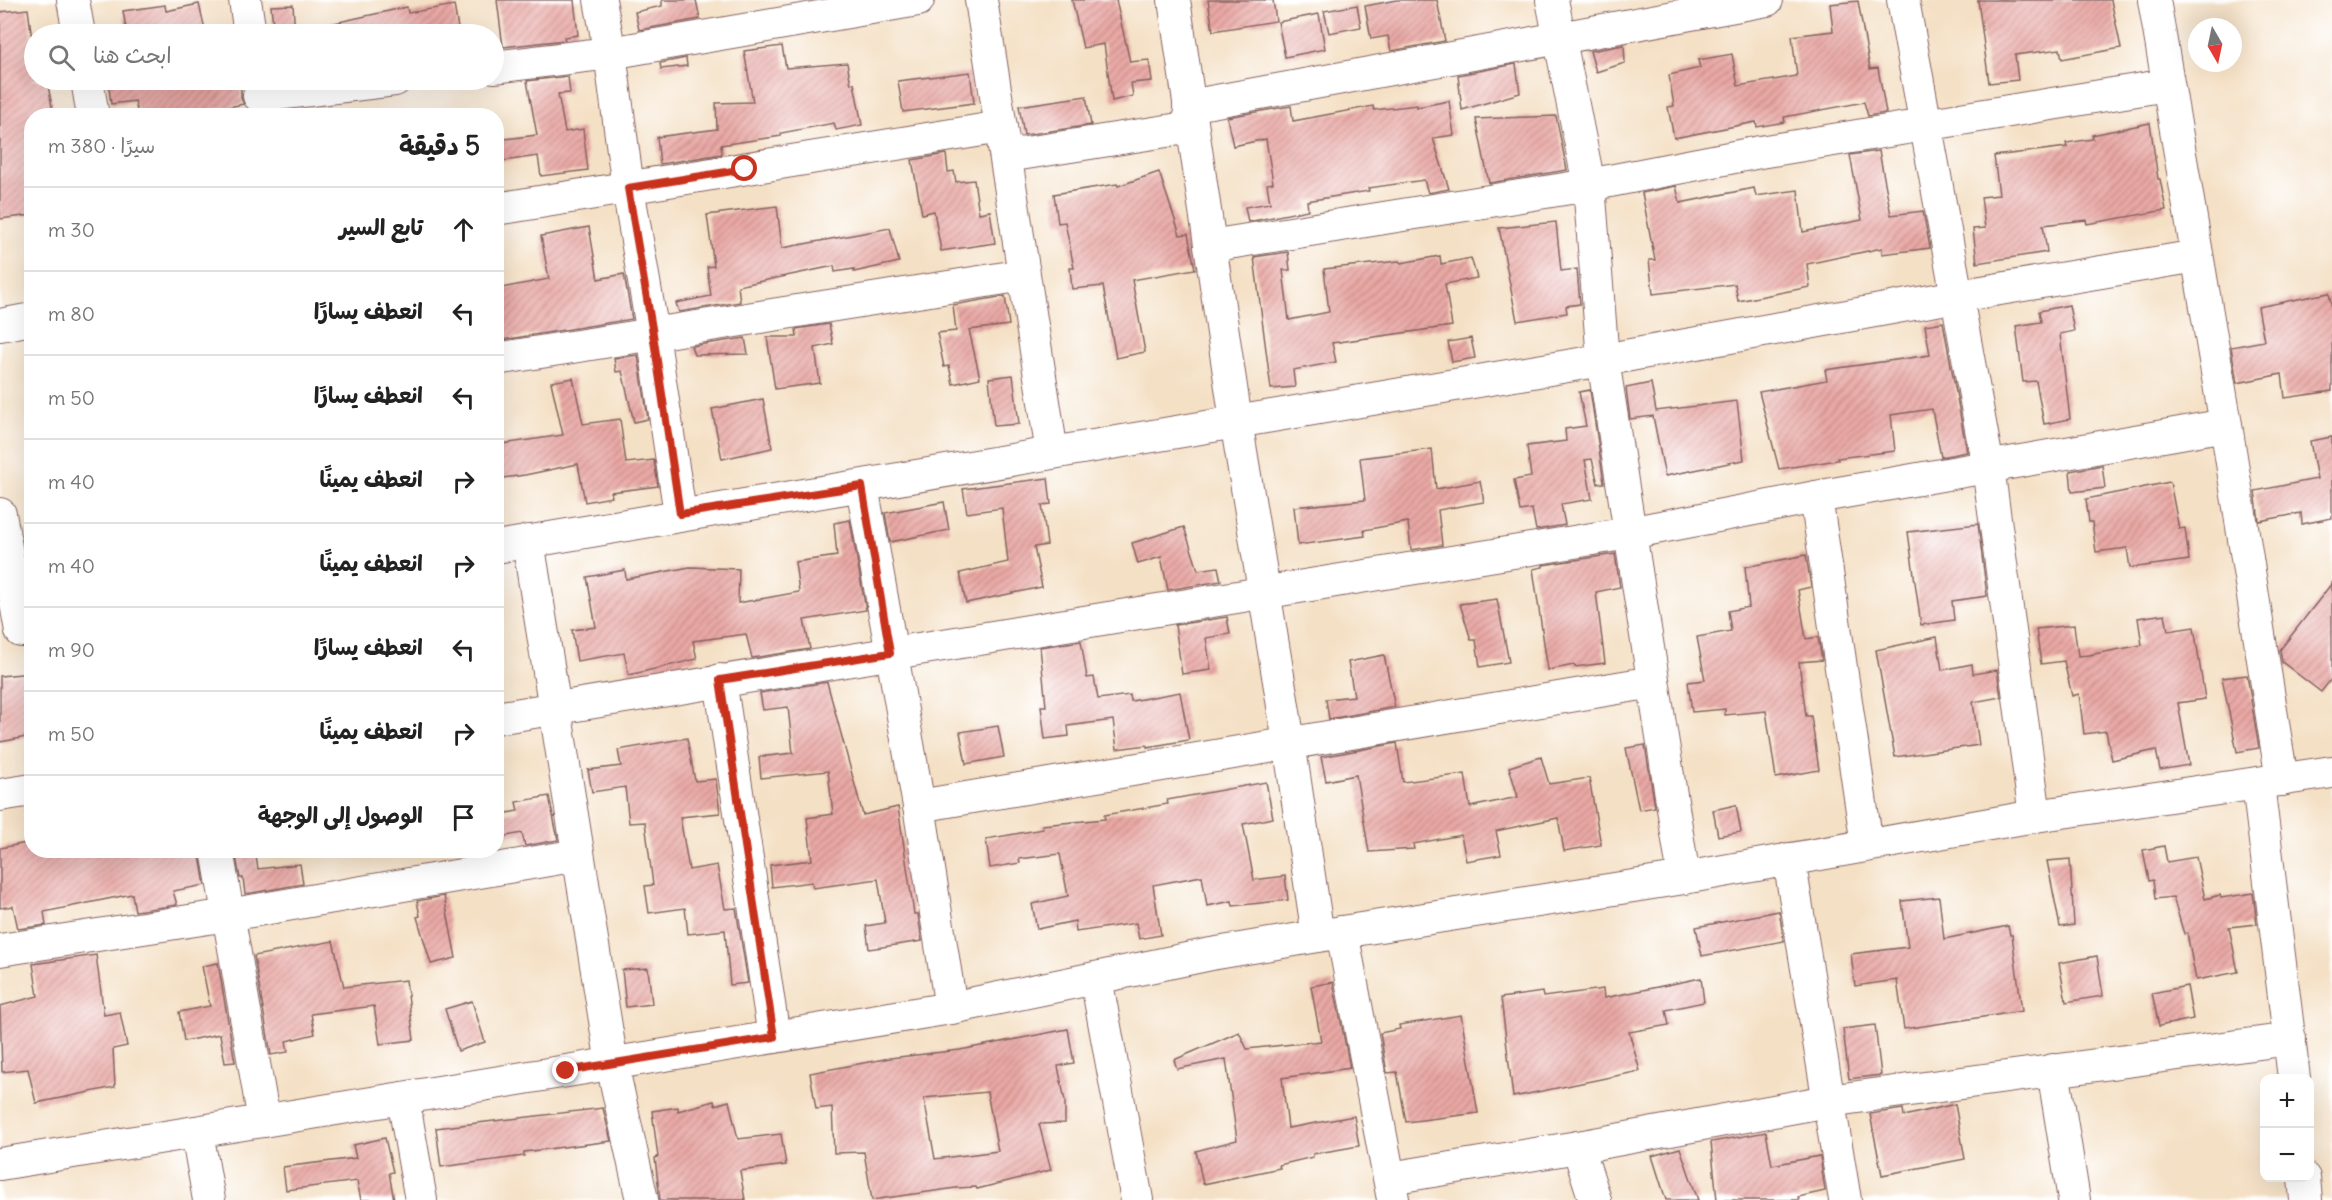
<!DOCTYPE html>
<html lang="ar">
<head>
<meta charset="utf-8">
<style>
  :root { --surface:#fff; --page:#f6f6f6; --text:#222; --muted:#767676; --line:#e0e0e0 }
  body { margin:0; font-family:Delius,"Playpen Sans Arabic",sans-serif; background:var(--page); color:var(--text); direction:rtl }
  .controls { position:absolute; right:18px; bottom:18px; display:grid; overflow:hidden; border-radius:12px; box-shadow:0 6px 24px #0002 }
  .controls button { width:54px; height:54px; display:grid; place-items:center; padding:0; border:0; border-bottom:2px solid var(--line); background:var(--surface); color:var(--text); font:30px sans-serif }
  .compass { position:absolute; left:2188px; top:18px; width:54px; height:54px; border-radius:50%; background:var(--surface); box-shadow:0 6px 24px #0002; rotate:171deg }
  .stop { position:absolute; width:18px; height:18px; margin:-14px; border:4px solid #c8321e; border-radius:50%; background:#fff }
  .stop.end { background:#c8321e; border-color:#fff; box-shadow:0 2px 6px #0008 }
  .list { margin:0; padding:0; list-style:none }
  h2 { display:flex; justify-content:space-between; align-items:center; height:78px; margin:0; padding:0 24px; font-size:26px }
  h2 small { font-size:20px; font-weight:400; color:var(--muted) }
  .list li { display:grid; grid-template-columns:39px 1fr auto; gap:18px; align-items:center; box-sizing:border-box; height:84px; padding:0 24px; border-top:2px solid var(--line) }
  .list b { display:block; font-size:22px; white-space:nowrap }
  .list em { font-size:20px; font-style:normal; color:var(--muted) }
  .icon { flex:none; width:33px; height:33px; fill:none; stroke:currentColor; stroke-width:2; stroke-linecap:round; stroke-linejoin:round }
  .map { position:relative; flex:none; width:2332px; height:1200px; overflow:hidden; direction:ltr }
  .search { position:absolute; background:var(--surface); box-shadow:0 6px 24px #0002; left:24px; top:24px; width:480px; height:66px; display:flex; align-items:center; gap:15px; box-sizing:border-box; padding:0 21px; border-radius:33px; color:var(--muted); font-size:22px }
  .panel { position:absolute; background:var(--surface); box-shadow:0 6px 24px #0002; left:24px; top:108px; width:480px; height:750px; border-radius:24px; direction:rtl }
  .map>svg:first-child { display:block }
</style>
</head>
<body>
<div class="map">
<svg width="2332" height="1200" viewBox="0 0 2332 1200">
  <defs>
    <pattern id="building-hatch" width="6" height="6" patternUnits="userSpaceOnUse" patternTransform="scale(1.5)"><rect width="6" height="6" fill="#eaa9a5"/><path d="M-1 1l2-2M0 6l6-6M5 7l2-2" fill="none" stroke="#c08987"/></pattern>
  </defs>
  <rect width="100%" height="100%" fill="#fff"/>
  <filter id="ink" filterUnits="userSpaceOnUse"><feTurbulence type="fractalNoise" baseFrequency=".0167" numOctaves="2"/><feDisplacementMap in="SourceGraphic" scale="12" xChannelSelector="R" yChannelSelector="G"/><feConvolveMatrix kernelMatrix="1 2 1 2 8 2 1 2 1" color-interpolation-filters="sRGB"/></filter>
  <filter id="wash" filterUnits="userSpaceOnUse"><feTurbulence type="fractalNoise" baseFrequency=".008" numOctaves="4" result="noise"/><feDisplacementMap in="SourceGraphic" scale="24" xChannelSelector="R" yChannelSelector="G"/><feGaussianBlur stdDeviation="1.35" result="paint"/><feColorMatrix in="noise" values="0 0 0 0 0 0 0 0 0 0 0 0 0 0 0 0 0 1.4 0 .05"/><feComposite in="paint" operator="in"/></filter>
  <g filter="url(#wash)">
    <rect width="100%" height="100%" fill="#f4e0c5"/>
    <g id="blocks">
      <!-- building -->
      <g fill="url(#building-hatch)" fill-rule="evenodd">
        <polygon points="497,0 574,0 578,35 564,37 565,40 503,47"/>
        <polygon points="662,0 696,0 700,19 639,30 635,12 662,6"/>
        <polygon points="1072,0 1116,0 1130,62 1149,60 1152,81 1131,83 1133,96 1112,101 1104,44 1083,48"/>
        <polygon points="1208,0 1273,0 1276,21 1213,31"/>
        <polygon points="1397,0 1437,0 1445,41 1391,51 1388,36 1371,39 1365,6"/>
        <polygon points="1978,0 2111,0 2121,48 2062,59 2060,49 2015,55 2018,80 1989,83"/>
        <polygon points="1858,1 1870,69 1878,68 1886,113 1868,116 1864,102 1784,117 1785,122 1757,127 1756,122 1674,138 1668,107 1674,106 1669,75 1700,68 1698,60 1732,54 1738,86 1797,76 1792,36 1833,31 1830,4"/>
        <polygon points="199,4 206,34 127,34 123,11 165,5 166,11"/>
        <polygon points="293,5 295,34 274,34 271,6"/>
        <polygon points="454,5 459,34 326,34 325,25 407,7 408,13"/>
        <polygon points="1357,5 1361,27 1329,33 1324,11"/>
        <polygon points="28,9 34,54 34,80 47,80 53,112 32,116 32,215 0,219 0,12"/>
        <polygon points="1319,14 1325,49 1285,57 1278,22"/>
        <polygon points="1624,45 1625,63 1596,72 1590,51"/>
        <polygon points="782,46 786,68 847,63 851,84 854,83 862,125 836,130 834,123 781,133 781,136 721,145 722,154 660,164 657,137 717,129 716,103 753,102 744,51"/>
        <polygon points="686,58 687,66 661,69 660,63"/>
        <polygon points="1516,64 1520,93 1462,110 1458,75"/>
        <polygon points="970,72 974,103 903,112 898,81"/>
        <polygon points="568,76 570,93 558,94 565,132 583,129 588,170 541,176 538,156 496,162 496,140 537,135 527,81"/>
        <polygon points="108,80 241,80 241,98 244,104 180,116 138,116 135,101 111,104"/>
        <polygon points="1086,96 1091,125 1024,135 1019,106"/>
        <polygon points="1449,101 1454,135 1433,138 1449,189 1428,193 1424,180 1368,188 1369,191 1307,201 1308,210 1248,222 1245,207 1270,203 1267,184 1273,183 1266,139 1233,146 1227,117 1291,106 1293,121 1373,106 1374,110 1417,105 1417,107"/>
        <polygon points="1556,116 1567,170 1489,183 1476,119"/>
        <polygon points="2150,123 2158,179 2160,179 2166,210 2087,224 2086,220 2043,225 2047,252 1977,263 1973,229 1985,228 1981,197 1999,195 1994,156 2067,147 2066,143 2093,139 2092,135"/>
        <polygon points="1879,151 1891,215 1923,211 1930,248 1882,254 1882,248 1807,264 1810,287 1738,301 1735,284 1653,294 1649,260 1655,260 1642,193 1676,186 1680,203 1754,188 1756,196 1798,190 1803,232 1862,220 1850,155"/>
        <polygon points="946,154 948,172 954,171 956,182 974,180 979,213 990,211 995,243 941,251 934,211 922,214 912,160"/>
        <polygon points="1159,172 1180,235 1188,234 1195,269 1132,280 1145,352 1116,358 1103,286 1072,289 1070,268 1074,268 1065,222 1058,223 1054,194 1117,184 1118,186"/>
        <polygon points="777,206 782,248 890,228 899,262 854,272 854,269 835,272 834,266 738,286 740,302 679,312 676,303 711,296 707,267 714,266 707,215"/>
        <polygon points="1556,222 1561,271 1577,269 1580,304 1566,306 1567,313 1517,321 1499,228"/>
        <polygon points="589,227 598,279 624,274 632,319 496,341 496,289 549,279 541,236"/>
        <polygon points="1288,252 1290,270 1283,270 1289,320 1329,312 1324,269 1399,261 1401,263 1440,256 1441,264 1471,258 1477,278 1445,284 1452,326 1332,343 1336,362 1293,370 1295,387 1271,389 1254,257"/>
        <polygon points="2329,293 2332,308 2332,391 2285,398 2282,374 2237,383 2231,347 2264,341 2258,307"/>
        <polygon points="1005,296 1009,325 969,330 980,378 953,384 949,366 944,367 937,333 956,331 953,305"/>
        <polygon points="2069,305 2074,331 2060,334 2070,419 2044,424 2036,381 2023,382 2016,326 2041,322 2039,311"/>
        <polygon points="1943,322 1967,452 1941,457 1932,409 1891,415 1895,451 1837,458 1838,460 1779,469 1759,392 1827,380 1825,370 1930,355 1925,325"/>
        <polygon points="829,324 833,344 815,348 820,383 775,389 767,337 797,337 796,329"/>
        <polygon points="745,338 748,354 694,355 691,346"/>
        <polygon points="1471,338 1475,358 1452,362 1448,342"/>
        <polygon points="638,355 648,419 634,422 622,371 616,372 614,358"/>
        <polygon points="1013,375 1019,424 994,426 989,378"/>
        <polygon points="573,378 583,424 620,419 626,463 654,460 658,486 611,492 612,497 585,502 578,464 525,475 496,479 496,445 563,435 551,382"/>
        <polygon points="1651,383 1656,411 1737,401 1744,460 1665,476 1653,416 1630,419 1626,388"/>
        <polygon points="1590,390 1604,483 1598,484 1592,459 1585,460 1592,499 1561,504 1565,525 1536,530 1532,509 1520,511 1514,480 1531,477 1527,446 1566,441 1565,429 1586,426 1579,392"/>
        <polygon points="763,399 772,448 722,459 712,409"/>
        <polygon points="2332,437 2332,518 2302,524 2301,513 2259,521 2255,491 2317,479 2310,441"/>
        <polygon points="1432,449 1436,489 1480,481 1484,502 1438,510 1442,545 1411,550 1408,522 1364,530 1365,536 1298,545 1294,507 1365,500 1360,458"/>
        <polygon points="2102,465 2105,488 2072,492 2070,471"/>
        <polygon points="1048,478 1051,504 1042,505 1047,545 1034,547 1042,587 966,603 960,573 1008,562 1002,508 967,513 963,489"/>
        <polygon points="2170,482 2179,529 2185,528 2189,560 2130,568 2127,548 2096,552 2092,522 2089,522 2086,499"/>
        <polygon points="944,502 949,530 890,542 885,513"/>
        <polygon points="850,520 866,610 804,620 810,649 752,658 746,634 693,641 697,659 629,675 624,653 577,661 572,630 596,627 587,577 625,570 626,579 690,567 739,569 738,603 799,592 795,562 837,556 834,523"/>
        <polygon points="1978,524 1987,596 1952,601 1954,620 1921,625 1908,532"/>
        <polygon points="1184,527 1198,570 1218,567 1221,581 1168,590 1161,557 1138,564 1132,543"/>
        <polygon points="1615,554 1620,587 1596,592 1605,663 1575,667 1574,665 1548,670 1533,569 1543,567 1543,565"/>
        <polygon points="1806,555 1811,587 1798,590 1806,639 1818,637 1822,660 1799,662 1806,716 1811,716 1819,770 1776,778 1766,711 1725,715 1725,709 1692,712 1688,682 1705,680 1697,637 1731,631 1728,611 1749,607 1745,567"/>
        <polygon points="2332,583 2332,678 2321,692 2282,662 2280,650"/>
        <polygon points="1497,599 1509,662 1480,667 1476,640 1471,640 1460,604"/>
        <polygon points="2165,614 2168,631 2194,627 2205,699 2178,703 2189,765 2160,770 2156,750 2112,760 2106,731 2084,734 2079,694 2072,696 2064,661 2041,664 2036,629 2074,625 2078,656 2089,655 2142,645 2138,618"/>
        <polygon points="1227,617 1230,634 1206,638 1211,670 1182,674 1175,625"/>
        <polygon points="1937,637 1942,670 1972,664 1973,674 1997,670 2001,697 1973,702 1979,745 1895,757 1876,650"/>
        <polygon points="1081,641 1087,678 1094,677 1098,699 1130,695 1131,701 1180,692 1189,740 1147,747 1147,745 1117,749 1113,720 1068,726 1069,736 1045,739 1041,706 1046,706 1040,647"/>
        <polygon points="1384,655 1395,707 1329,719 1326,699 1354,696 1348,662"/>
        <polygon points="32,673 32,736 0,742 0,676"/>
        <polygon points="2247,675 2259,748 2237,752 2222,678"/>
        <polygon points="827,682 863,815 898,807 914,914 918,914 922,941 869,949 866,926 885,923 878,879 813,888 812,882 772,887 770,865 812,860 807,818 833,814 828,771 761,778 759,757 793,753 788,707 763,710 760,693"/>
        <polygon points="998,726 1004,757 966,764 960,732"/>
        <polygon points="687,738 695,781 716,779 720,813 680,817 689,870 717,865 725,909 736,908 748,983 730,985 725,930 688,934 685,908 649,913 645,886 653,885 645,822 629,823 625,787 592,792 588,770 621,766 618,750"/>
        <polygon points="1397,743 1403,782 1465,774 1470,807 1518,797 1509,767 1541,757 1549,784 1589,778 1601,845 1564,851 1558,818 1496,831 1501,855 1466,861 1461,835 1413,844 1414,849 1369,852 1356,775 1326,781 1321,757"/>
        <polygon points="1645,745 1655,807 1639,810 1626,748"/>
        <polygon points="1266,782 1273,818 1243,824 1254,880 1285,876 1288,900 1233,906 1232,901 1207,906 1202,876 1153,885 1161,935 1139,939 1136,923 1076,932 1075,921 1037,929 1032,904 1068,896 1060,854 1019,859 1020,863 990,868 986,839 1043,829 1042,825 1105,819 1104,815 1168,804 1167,800"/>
        <polygon points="549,796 558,840 525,846 522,833 496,838 496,815 518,811 516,802"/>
        <polygon points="1736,805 1741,832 1718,836 1713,810"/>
        <polygon points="32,842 32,850 199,850 205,885 173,891 177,905 135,911 132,894 44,912 46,925 18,929 13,906 0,908 0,848"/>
        <polygon points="2164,846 2167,862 2196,857 2205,899 2220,895 2221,898 2253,893 2257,924 2229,927 2238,972 2196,980 2187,933 2184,934 2173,897 2155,899 2153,880 2149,881 2143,850"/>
        <polygon points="255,850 258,869 300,864 303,884 245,894 243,878 240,878 235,851"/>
        <polygon points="2070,859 2074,925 2060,927 2047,861"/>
        <polygon points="444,896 456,958 431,964 417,917 420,916 417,901"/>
        <polygon points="1939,897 1944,939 2008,926 2010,935 2012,935 2022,1011 1904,1029 1897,980 1855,986 1851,954 1908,947 1902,901"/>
        <polygon points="1779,911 1784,941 1702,956 1696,927"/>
        <polygon points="333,941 344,987 406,980 414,1040 380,1044 374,1006 311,1014 315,1034 286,1041 288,1052 271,1055 254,956"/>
        <polygon points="96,955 104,1015 120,1012 127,1046 113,1049 115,1087 36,1103 28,1069 2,1072 0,1006 38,996 33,964"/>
        <polygon points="2097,956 2103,996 2066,1002 2059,963"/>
        <polygon points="218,963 235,1062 225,1063 220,1034 184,1041 179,1012 210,1006 202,966"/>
        <polygon points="648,968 652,1004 626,1007 622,970"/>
        <polygon points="1701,978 1704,1002 1666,1010 1669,1025 1629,1032 1640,1071 1513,1097 1501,998 1542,992 1543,997 1603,989 1604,998"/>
        <polygon points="1333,982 1350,1068 1282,1078 1288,1128 1354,1116 1359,1146 1313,1154 1313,1157 1279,1165 1280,1168 1203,1184 1196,1151 1237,1140 1226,1059 1177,1069 1174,1060 1239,1032 1247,1049 1321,1041 1311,986"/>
        <polygon points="2187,986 2193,1019 2159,1026 2152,993"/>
        <polygon points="472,1001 485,1042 458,1051 445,1009"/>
        <polygon points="1461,1015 1478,1113 1406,1122 1397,1072 1387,1073 1380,1033 1400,1029 1399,1025"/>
        <polygon points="1875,1025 1881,1075 1849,1079 1843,1029"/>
        <path d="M 1068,1029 L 1074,1063 L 1058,1066 L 1065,1101 L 1065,1123 L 1039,1124 L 1051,1170 L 977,1189 L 976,1187 L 956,1188 L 872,1200 L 864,1152 L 834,1153 L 832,1107 L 816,1109 L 810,1073 L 890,1058 L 960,1050 ZM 987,1092 L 998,1151 L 935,1159 L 924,1098 Z"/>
        <polygon points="714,1101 715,1105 729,1101 738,1139 781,1134 786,1165 740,1171 745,1200 660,1200 655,1158 658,1157 652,1111 678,1107 678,1111"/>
        <polygon points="1955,1104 1965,1159 1882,1175 1870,1114 1903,1109 1904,1116"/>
        <polygon points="603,1108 611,1141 524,1152 524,1156 441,1167 436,1128"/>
        <polygon points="1766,1132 1772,1165 1820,1156 1825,1191 1798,1197 1799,1200 1717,1200 1711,1142"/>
        <polygon points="385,1138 393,1172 389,1173 394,1200 361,1200 357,1181 286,1190 283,1167 356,1158 353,1145"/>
        <polygon points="1680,1148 1698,1200 1666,1200 1652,1156"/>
      </g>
    </g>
  </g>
  <g filter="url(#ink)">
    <use href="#blocks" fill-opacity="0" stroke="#866361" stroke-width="1.5"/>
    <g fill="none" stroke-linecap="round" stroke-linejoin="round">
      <defs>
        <g id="minor">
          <polyline points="73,0 79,34"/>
          <polyline points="245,0 250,34"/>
          <polyline points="600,0 610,53 628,188 653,334 680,514"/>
          <polyline points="981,0 1052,453"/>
          <polyline points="1174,0 1236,421 1289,742 1318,936"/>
          <polyline points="1552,0 1589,185 1603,360 1684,878"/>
          <polyline points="1903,0 1988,467 2035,816"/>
          <polyline points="2154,0 2226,425 2282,780"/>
          <polyline points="494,67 610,53 918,0"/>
          <polyline points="87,80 93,116"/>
          <polyline points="259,96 395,80"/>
          <polyline points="1189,106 1767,0"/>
          <polyline points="1007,156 1192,127"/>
          <polyline points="496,209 1001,127"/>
          <polyline points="1210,246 1589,185 1760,152 2167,85"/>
          <polyline points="0,325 32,319"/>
          <polyline points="496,359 1024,275"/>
          <polyline points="862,486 919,806 951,1008"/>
          <polyline points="1816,497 1867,845"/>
          <polyline points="0,514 21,631"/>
          <polyline points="528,541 612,1064 642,1200"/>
          <polyline points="496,547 1603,360 1958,296 2197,256"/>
          <polyline points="720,680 774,1037"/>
          <polyline points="496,718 1629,533 1816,497 2226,425"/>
          <polyline points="2258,784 2294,1078"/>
          <polyline points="0,795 32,790"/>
          <polyline points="919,806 1653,682"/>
          <polyline points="217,850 264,1121"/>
          <polyline points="1789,859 1845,1200"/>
          <polyline points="1342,932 1393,1199"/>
          <polyline points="0,950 228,915 578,855"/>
          <polyline points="1096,978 1137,1200"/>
          <polyline points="2053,1070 2074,1200"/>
          <polyline points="403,1098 421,1200"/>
          <polyline points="197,1132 209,1200"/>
          <polyline points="1578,1147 1595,1200"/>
          <polyline points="0,1164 951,1008 1211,954 1342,932 1684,878 2035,816 2332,772"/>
          <polyline points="1390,1178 1578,1147 1828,1101 2290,1039"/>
          <polyline points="2304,1178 2306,1200"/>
        </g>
      </defs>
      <!-- minor casing -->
      <use href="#minor" stroke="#866361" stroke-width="34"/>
      <!-- minor -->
      <use href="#minor" stroke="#fff" stroke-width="32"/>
    </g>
  </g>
  <g fill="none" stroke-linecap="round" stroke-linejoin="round" filter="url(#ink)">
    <!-- route -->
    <polyline stroke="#c8321e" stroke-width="8" points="566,1071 774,1037 720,680 890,653 862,486 680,514 653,334 628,188 745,169"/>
  </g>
</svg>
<div class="controls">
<button>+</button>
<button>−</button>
</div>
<svg class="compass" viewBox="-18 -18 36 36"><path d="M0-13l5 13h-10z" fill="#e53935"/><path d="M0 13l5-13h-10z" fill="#767676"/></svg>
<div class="stop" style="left:745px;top:169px"></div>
<div class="stop end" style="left:566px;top:1071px"></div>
<div class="search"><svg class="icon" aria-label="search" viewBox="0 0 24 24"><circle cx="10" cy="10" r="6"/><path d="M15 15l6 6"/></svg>ابحث هنا</div>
<section class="panel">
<h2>5 دقيقة<small>سيرًا · 380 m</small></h2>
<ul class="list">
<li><svg class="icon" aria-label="ahead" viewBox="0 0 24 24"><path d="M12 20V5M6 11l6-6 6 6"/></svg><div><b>تابع السير</b></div><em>30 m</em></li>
<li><svg class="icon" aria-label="left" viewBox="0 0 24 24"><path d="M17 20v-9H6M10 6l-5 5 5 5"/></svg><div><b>انعطف يسارًا</b></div><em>80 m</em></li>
<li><svg class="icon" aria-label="left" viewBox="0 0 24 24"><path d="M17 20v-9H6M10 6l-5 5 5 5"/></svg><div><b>انعطف يسارًا</b></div><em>50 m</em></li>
<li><svg class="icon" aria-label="right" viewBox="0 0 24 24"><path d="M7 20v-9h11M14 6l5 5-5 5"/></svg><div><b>انعطف يمينًا</b></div><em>40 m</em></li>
<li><svg class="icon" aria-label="right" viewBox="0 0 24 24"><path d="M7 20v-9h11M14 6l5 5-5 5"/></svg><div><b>انعطف يمينًا</b></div><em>40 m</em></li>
<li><svg class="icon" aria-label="left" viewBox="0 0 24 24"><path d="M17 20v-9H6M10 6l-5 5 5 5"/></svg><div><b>انعطف يسارًا</b></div><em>90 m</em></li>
<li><svg class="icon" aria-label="right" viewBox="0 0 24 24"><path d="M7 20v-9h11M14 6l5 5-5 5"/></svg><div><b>انعطف يمينًا</b></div><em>50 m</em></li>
<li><svg class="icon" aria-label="arrive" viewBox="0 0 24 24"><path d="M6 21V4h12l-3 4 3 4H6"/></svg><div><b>الوصول إلى الوجهة</b></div></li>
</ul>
</section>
</div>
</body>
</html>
